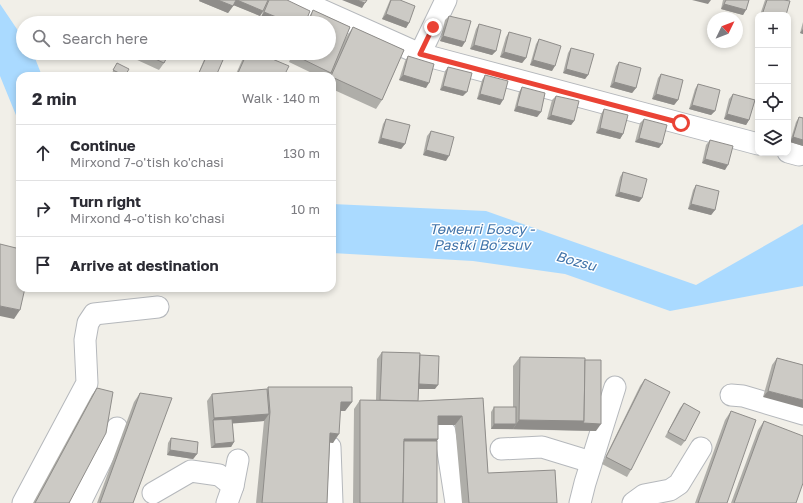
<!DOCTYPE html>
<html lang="en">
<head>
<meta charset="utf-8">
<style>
  :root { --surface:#fff; --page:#f7f7f7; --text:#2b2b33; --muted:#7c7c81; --line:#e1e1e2 }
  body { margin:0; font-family:"Golos Text",sans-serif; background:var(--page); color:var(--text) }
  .controls { position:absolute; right:12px; top:12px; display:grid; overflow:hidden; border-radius:8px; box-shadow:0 2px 6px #0003 }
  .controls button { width:36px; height:36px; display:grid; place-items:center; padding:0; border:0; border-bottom:1px solid var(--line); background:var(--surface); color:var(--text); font:20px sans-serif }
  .compass { position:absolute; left:707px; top:12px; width:36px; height:36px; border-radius:50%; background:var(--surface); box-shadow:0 2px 6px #0003; rotate:47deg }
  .stop { position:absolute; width:12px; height:12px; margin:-9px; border:3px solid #ea4335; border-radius:50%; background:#fff }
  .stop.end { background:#ea4335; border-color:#fff; box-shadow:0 1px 4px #0008 }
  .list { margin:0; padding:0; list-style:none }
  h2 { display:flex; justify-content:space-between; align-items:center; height:52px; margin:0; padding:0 16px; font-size:17px }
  h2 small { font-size:13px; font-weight:400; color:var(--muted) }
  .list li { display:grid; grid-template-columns:26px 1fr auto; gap:12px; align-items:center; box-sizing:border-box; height:56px; padding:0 16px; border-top:1px solid var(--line) }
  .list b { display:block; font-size:15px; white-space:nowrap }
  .list p { margin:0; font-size:13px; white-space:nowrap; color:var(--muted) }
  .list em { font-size:13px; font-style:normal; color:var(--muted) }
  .icon { flex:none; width:22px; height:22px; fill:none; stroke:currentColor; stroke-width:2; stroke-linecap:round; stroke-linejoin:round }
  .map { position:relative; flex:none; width:803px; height:503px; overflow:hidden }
  .search { position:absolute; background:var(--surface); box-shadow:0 2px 6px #0003; left:16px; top:16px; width:320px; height:44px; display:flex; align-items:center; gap:10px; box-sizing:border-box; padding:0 14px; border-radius:22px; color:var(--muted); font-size:15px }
  .panel { position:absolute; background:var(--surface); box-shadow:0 2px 6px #0003; left:16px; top:72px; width:320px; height:220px; border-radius:12px }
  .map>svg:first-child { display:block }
</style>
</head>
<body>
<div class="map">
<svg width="803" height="503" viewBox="0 0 803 503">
  <rect width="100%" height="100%" fill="#f1efe8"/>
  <!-- water -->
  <g fill="#aadaff">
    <polygon points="0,4 23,38 23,53 33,53 42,76 20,76 20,125 0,76"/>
    <polygon points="332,204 486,211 696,285 803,224 803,286 670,311 565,274 473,261 332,253"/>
  </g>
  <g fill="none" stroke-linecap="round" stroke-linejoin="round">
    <defs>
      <g id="minor">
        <polyline points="299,0 420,54 758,144"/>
        <polyline points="420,54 446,0"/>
        <polyline points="788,152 799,155"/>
        <polyline points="731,395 743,396 803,414"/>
        <polyline points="445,432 456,503"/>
        <polyline points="330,447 332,503"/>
        <polyline points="501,449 542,447 591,462"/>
        <polyline points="153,493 191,471 219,475 233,486"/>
        <polyline points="23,503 87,383 85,340 88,323 94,314 158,307"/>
        <polyline points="80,503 117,428"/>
        <polyline points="227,503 233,486 238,460"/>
        <polyline points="580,503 585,483 615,387"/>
        <polyline points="633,503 644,495 670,490 679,484 701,448"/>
      </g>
    </defs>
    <!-- minor casing -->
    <use href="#minor" stroke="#b5b8bc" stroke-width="23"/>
    <!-- minor -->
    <use href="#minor" stroke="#fff" stroke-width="21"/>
  </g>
  <!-- wall -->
  <g fill="#afaea9">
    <polygon points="199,0 268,0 264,10 268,0 287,0 261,17 263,12 260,16 234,5 228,13 199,1"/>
    <polygon points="390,0 400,0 409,23 406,28 382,19"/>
    <polygon points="723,0 749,0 743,15 721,9"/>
    <polygon points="765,0 784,0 786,15 760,15"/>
    <polygon points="313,10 350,27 343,43 347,36 353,27 404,50 382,100 376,109 332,89 332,76 318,76 289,62 293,53 329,53 329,23 306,23 309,17"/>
    <polygon points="449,16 462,47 440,41 445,20"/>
    <polygon points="803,22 803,34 800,33"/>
    <polygon points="479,24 496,51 492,55 470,49 476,29"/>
    <polygon points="509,32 526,58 522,63 500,57 506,37"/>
    <polygon points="539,39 552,71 530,65 536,44"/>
    <polygon points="571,48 588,75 585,79 563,73 568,53"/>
    <polygon points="122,53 169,53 164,63 159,70"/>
    <polygon points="207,53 226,53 216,76 197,76"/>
    <polygon points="246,53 258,53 284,76 235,76 244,56"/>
    <polygon points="408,56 426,88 399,80 405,61"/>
    <polygon points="619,62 636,88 632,93 610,87 616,66"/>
    <polygon points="117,63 125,76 118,76 112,73"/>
    <polygon points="448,67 463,96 440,90 445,71"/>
    <polygon points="661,74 678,100 674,105 652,99 658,78"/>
    <polygon points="485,75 500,105 477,99 482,80"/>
    <polygon points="698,84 715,111 711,115 689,109 695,89"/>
    <polygon points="522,87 541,112 537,117 514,111 519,92"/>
    <polygon points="733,94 749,120 746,125 724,119 729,99"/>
    <polygon points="556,96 574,121 571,125 547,119 552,100"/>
    <polygon points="604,109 623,134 620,139 596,133 601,114"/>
    <polygon points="799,117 803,118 803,146 790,142 796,122"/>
    <polygon points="758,118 758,128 755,128"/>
    <polygon points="386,119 405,144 401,149 378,143 383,124"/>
    <polygon points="644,119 659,148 635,142 640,123"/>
    <polygon points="431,131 446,161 423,155 427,136"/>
    <polygon points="710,140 725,170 702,163 706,145"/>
    <polygon points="623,172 642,198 639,202 615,196 620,177"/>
    <polygon points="696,185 715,210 711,215 688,209 693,190"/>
    <polygon points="382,352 420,355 435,389 419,389 418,401 483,398 488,473 557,503 462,503 455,425 438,425 438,439 437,441 437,503 353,503 354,409 360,400 376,400 377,359"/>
    <polygon points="520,357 596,431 491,429 491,412 494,407 513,407 513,366"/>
    <polygon points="777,358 803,365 763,397 772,365"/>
    <polygon points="645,379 631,470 627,477 602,464 640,386"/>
    <polygon points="268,387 352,402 345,411 340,411 333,443 330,442 327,503 256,503 264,421 232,423 234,442 231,447 211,448 207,401 212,394 267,389"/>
    <polygon points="97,388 69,503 33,503 92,395"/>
    <polygon points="140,393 133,503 97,503 134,402"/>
    <polygon points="684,403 685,441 681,446 665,437 680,408"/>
    <polygon points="731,411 727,503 695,503 725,420"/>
    <polygon points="764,421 796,503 731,503 758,430"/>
    <polygon points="171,438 197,454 193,459 167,455 168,443"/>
  </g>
  <!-- shaded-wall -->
  <g fill="#8f8d8a">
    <polygon points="200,0 218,0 233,6 228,13 199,1"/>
    <polygon points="236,0 237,0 263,11 260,16 233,5"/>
    <polygon points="342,0 357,0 365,3 362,8"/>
    <polygon points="692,0 711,0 708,4"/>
    <polygon points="724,4 746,10 743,15 721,9"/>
    <polygon points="264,12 291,23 276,23 261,17"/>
    <polygon points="386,14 409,23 406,28 382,19"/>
    <polygon points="803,29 803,34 800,33"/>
    <polygon points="443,36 465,42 462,47 440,41"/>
    <polygon points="474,45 496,51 492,55 470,49"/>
    <polygon points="504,52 526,58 522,63 500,57"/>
    <polygon points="533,60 555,66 552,71 530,65"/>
    <polygon points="566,69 588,75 585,79 563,73"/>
    <polygon points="403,75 429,83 426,88 399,80"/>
    <polygon points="614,82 636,88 632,93 610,87"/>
    <polygon points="443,86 467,92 463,96 440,90"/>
    <polygon points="480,94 503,100 500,105 477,99"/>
    <polygon points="656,94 678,100 674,105 652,99"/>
    <polygon points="692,105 715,111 711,115 689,109"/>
    <polygon points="517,106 541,112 537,117 514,111"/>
    <polygon points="727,114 749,120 746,125 724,119"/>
    <polygon points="551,115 574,121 571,125 547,119"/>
    <polygon points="758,124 758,128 755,128"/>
    <polygon points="600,128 623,134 620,139 596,133"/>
    <polygon points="793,137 803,140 803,146 790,142"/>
    <polygon points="381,138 405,144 401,149 378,143"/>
    <polygon points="639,138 662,144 659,148 635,142"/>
    <polygon points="426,150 449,156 446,161 423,155"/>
    <polygon points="705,159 728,165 725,170 702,163"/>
    <polygon points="619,192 642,198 639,202 615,196"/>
    <polygon points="691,204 715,210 711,215 688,209"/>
    <polygon points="0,306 20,310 14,319 0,316"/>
    <polygon points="417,384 438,385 435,389 414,389"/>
    <polygon points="768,391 803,400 803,408 763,397"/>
    <polygon points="341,402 352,402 345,411 335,411"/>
    <polygon points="269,414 264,421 213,425 213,420 214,418"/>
    <polygon points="438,416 462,416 455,425 432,425"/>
    <polygon points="519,420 584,421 601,424 596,431 513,429"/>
    <polygon points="494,424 516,424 513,429 491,429"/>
    <polygon points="330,433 339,434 333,443 324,442"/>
    <polygon points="404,439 438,439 432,448 402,448"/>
    <polygon points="234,442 231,447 211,448 215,444"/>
    <polygon points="170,450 197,454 193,459 167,455"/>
  </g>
  <!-- building -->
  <g fill="#cccac5" stroke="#8f8d8a">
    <polygon points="218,0 236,0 233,6"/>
    <polygon points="237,0 268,0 263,11"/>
    <polygon points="269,0 287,0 310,11 305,23 291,23 264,12"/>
    <polygon points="357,0 367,0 365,3"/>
    <polygon points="391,0 400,0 415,6 409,23 386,14"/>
    <polygon points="726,0 749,0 746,10 724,4"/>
    <polygon points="767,0 784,0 790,1 786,15 762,15"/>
    <polygon points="313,10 350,27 331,73 294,55 295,53 329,53 329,23 308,23"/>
    <polygon points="449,16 471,21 465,42 443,36"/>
    <polygon points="479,24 501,30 496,51 474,45"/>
    <polygon points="353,27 404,50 382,100 332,77 332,76 331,76"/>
    <polygon points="509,32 531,38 526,58 504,52"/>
    <polygon points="539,39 561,46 555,66 533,60"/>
    <polygon points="571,48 594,54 588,75 566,69"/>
    <polygon points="142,53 169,53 164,63"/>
    <polygon points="208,53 226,53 216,76 202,76 198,75"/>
    <polygon points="247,53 258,53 289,66 284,76 245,76 238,73"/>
    <polygon points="408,56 434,64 429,83 403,75"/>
    <polygon points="619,62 641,68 636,88 614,82"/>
    <polygon points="117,63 129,69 125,76 113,70"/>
    <polygon points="448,67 472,73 467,92 443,86"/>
    <polygon points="661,74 683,80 678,100 656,94"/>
    <polygon points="485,75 508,81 503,100 480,94"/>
    <polygon points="698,84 720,90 715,111 692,105"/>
    <polygon points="522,87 545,93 541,112 517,106"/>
    <polygon points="733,94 755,100 749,120 727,114"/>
    <polygon points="556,96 579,101 574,121 551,115"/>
    <polygon points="604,109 628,115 623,134 600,128"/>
    <polygon points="799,117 803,118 803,140 793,137"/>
    <polygon points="386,119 410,125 405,144 381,138"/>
    <polygon points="644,119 667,125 662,144 639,138"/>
    <polygon points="431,131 454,137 449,156 426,150"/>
    <polygon points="710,140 733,146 728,165 705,159"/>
    <polygon points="623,172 647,179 642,198 619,192"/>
    <polygon points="696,185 719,191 715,210 691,204"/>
    <polygon points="0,244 20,249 20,288 25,288 20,310 0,306"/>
    <polygon points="382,352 420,353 418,401 380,400"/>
    <polygon points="420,355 439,356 438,385 419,384"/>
    <polygon points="520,357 585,358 584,421 519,420"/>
    <polygon points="777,358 803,365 803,400 768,391"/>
    <polygon points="585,360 601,360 601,424 583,423 584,421"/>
    <polygon points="645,379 670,392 631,470 606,457"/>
    <polygon points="268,387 352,387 352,402 341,402 339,434 330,433 327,503 262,503 270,412"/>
    <polygon points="97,388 113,392 106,433 69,503 35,503"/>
    <polygon points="267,389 269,414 214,418 212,394"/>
    <polygon points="140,393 172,398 133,503 100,503"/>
    <polygon points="483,398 488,473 555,470 557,503 469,503 462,416 438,416 438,439 404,439 403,503 360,503 360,400 419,401"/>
    <polygon points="684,403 700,412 685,441 668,432"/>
    <rect x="494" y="407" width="22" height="17"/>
    <polygon points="731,411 756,420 727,503 698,503"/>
    <polygon points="232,419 234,442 215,444 213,420"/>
    <polygon points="764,421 803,436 803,483 796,503 734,503"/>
    <polygon points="171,438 198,442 197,454 170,450"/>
    <polygon points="404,441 437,441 437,503 403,503"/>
  </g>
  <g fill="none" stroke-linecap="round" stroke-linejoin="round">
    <!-- route -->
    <polyline stroke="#ea4335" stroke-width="5" points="433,27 420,54 681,123"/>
  </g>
  <g text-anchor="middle" stroke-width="3" stroke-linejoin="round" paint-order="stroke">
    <!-- water labels -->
    <g font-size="14" font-style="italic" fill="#4174aa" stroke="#fff">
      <text x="482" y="234">Төменгі Бозсу -<tspan x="482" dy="16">Pastki Boʻzsuv</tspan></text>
      <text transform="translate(576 261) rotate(15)" y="5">Bozsu</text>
    </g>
  </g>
</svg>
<div class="controls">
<button>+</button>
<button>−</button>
<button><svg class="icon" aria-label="locate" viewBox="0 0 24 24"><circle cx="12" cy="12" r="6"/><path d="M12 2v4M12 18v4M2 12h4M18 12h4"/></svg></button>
<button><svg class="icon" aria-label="layers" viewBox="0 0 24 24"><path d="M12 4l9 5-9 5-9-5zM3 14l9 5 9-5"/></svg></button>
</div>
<svg class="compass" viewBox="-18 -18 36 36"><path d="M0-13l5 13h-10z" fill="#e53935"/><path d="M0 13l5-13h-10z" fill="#7c7c81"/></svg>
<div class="stop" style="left:681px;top:123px"></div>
<div class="stop end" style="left:433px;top:27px"></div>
<div class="search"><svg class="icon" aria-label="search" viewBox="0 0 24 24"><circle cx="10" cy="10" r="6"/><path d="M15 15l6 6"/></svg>Search here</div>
<section class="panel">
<h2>2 min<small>Walk · 140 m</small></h2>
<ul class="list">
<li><svg class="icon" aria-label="ahead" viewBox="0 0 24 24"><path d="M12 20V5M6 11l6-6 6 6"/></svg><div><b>Continue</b><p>Mirxond 7-o'tish ko'chasi</p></div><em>130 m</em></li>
<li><svg class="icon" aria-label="right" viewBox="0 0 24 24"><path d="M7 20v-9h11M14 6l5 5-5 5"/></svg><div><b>Turn right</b><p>Mirxond 4-o'tish ko'chasi</p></div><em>10 m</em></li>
<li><svg class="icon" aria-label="arrive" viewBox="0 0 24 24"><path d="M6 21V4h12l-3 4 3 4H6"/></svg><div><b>Arrive at destination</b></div></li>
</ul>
</section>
</div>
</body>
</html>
